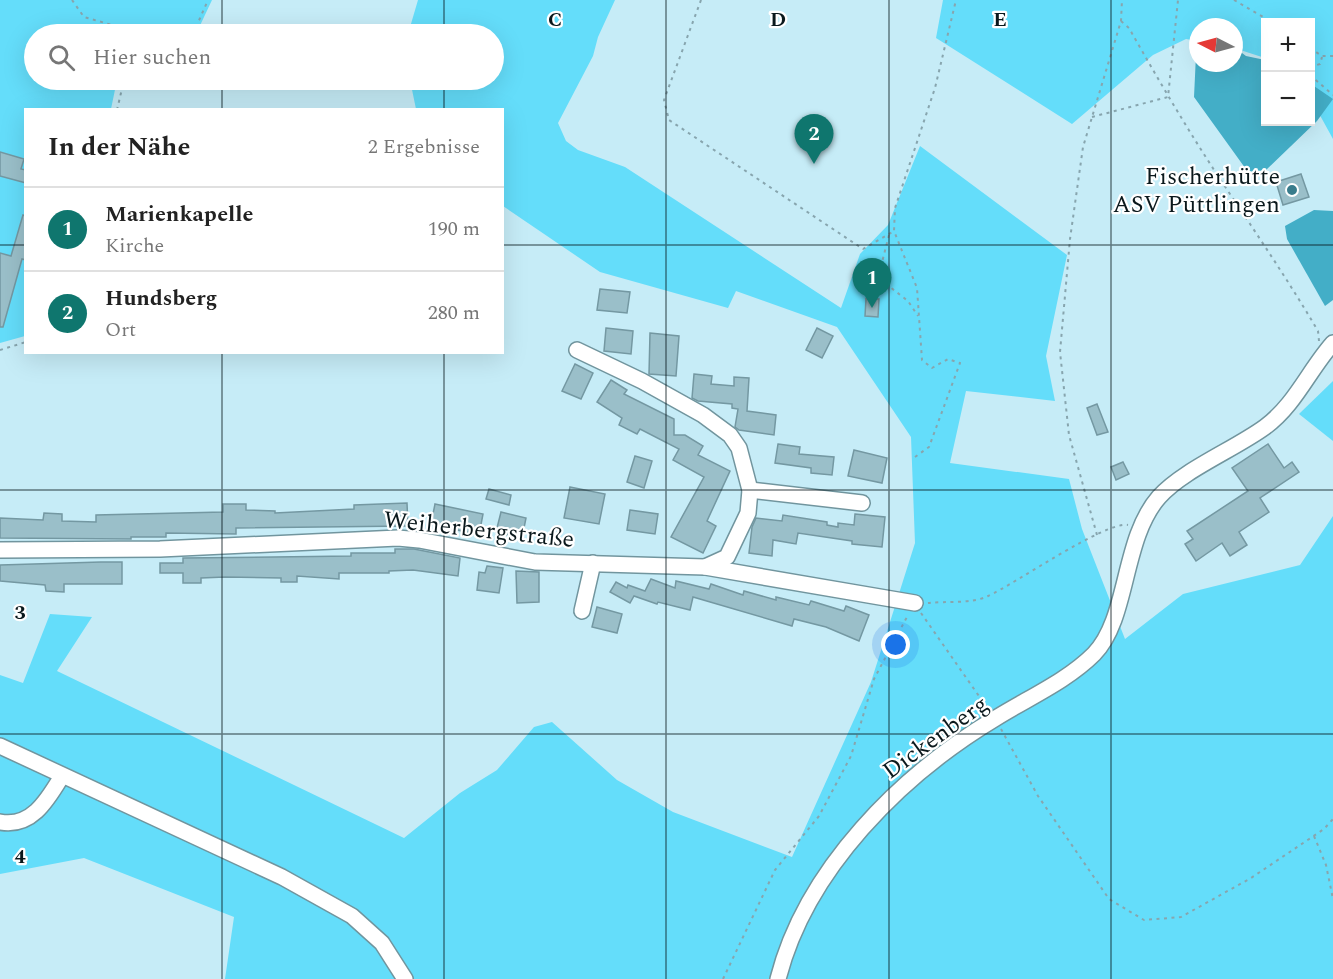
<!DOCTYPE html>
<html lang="de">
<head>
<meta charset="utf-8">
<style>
  :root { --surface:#fff; --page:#f2f2f2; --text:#222; --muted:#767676; --line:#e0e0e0; --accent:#0f766e }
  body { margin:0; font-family:Spectral,serif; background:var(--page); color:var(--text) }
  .controls { position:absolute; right:18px; top:18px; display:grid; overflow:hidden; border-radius:0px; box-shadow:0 6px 24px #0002 }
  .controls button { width:54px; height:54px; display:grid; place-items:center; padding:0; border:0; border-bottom:2px solid var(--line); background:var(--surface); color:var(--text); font:30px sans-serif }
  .compass { position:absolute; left:1189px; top:18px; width:54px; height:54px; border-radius:50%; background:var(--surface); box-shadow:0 6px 24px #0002; rotate:276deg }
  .you { position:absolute; left:896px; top:645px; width:21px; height:21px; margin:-15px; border:4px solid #fff; border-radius:50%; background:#1a73e8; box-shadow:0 0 0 9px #1a73e833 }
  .badge { display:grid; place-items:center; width:39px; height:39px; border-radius:50%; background:var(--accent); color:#fff; font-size:20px; font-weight:700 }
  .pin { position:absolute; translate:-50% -50px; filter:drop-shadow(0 2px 3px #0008) }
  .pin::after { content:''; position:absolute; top:32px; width:21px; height:18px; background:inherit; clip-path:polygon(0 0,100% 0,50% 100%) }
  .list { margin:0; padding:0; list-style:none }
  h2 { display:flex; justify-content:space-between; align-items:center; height:78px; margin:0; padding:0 24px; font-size:26px }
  h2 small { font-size:20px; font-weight:400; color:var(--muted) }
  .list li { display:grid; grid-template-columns:39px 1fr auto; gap:18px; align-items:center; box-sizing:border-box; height:84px; padding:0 24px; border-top:2px solid var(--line) }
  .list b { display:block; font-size:22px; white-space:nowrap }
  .list p { margin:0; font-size:20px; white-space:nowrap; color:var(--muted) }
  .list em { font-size:20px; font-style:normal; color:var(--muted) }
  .icon { flex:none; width:33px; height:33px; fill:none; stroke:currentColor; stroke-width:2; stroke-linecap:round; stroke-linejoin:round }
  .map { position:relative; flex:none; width:1333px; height:979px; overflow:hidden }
  .search { position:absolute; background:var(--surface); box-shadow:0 6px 24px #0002; left:24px; top:24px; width:480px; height:66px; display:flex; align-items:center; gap:15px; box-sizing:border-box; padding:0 21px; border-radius:33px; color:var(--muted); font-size:22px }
  .panel { position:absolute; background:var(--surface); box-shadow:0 6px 24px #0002; left:24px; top:108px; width:480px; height:246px; border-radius:0px }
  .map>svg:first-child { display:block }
</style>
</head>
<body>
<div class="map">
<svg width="1333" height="979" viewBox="0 0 1333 979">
  <rect width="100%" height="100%" fill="#c6ecf7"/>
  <!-- green -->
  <g fill="#64ddfa">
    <polygon points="0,0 212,0 196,34 34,34 34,80 117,80 111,109 26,110 25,336 0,343"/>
    <polygon points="418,0 615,0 598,37 593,56 558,123 566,141 578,150 625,167 841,308 860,254 888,225 920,146 1067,255 1046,356 1055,401 966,391 950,463 1069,479 1082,529 1125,639 1183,594 1300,565 1333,516 1333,979 225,979 234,917 84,858 0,874 0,675 23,683 50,614 92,617 57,671 404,838 460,793 497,770 534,727 552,722 617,780 673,812 792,857 871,682 915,543 911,437 837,327 736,291 728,308 600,272 503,206 502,110 416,109 410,80 494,80 494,34 408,34"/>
    <polygon points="943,0 1333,0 1333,139 1311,99 1310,22 1266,22 1265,58 1234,48 1234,27 1198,27 1198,41 1186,39 1153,55 1072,124 936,38"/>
    <polygon points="1333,381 1333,441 1299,414"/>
  </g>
  <!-- water -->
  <g fill="#43aec7">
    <polygon points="1234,47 1246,56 1265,60 1266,122 1310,122 1311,84 1333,99 1317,121 1266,170 1248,172 1194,97 1196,55 1198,53 1198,63 1234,63"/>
    <polygon points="1314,210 1333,211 1333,300 1325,306 1287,239 1285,226"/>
  </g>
  <!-- building -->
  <g fill="#9abfc9" stroke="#7498a2" stroke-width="1.5">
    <polygon points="0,152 24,159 21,169 26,170 26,183 0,176"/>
    <polygon points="1301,174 1309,197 1283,205 1276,182"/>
    <polygon points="23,215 26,216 26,260 22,259 3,327 0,327 0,253 11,256"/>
    <polygon points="600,289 630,292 627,313 597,310"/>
    <polygon points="866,299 879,299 878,317 865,316"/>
    <polygon points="606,328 633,331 631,354 604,351"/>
    <polygon points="817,328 833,336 822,358 806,350"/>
    <polygon points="650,333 679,336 676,376 649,374"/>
    <polygon points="575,364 593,373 581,399 562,391"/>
    <polygon points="694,374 712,376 711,384 734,386 734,377 749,378 747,411 776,415 774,435 739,430 735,427 738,409 732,408 732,404 698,401 692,398"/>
    <polygon points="611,380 627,390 624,394 674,419 674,435 685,435 703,446 698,455 730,471 707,521 716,526 703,553 671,537 704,477 673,460 679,449 640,429 637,434 619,425 622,418 597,402"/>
    <polygon points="1097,404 1108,432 1097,435 1087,408"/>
    <polygon points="778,444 800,447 799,454 834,457 832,475 811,473 811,468 775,463"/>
    <polygon points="1268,444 1284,468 1292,462 1299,472 1260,498 1269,512 1239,532 1247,545 1230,556 1222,543 1196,561 1185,544 1193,539 1187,531 1248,491 1232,468"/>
    <polygon points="854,450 887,458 882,483 848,476"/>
    <polygon points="635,456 652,461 644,488 627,482"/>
    <polygon points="1123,462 1129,474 1116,480 1111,467"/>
    <polygon points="570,487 605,494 599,524 564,518"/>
    <polygon points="489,489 511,495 509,505 486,499"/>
    <polygon points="407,503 408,526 236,528 236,534 166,533 166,537 131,537 131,539 0,538 0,518 43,520 44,513 62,514 62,521 96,522 96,515 223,512 223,504 246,504 246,510 275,511 275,513 354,509 354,505"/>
    <polygon points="435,504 483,514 479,535 431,524"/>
    <polygon points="630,510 658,514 655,534 627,530"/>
    <polygon points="501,512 526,518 523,533 508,532 507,535 496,532"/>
    <polygon points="855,514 885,517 882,547 852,544 852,541 798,533 796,544 773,540 772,556 749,553 752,527 756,518 782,521 783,515 827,522 827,525 838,527 838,523 854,525"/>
    <polygon points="395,549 414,549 460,558 458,576 413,570 389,571 389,573 339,573 339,579 297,576 297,582 281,582 281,578 225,577 201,578 201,583 183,583 183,573 160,573 160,563 183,563 183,558 351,556 351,553 395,553"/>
    <polygon points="101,562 122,562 122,584 64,584 64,592 46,591 45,585 0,581 0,565"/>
    <polygon points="487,566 503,568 499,593 477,590 479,572 485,573"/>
    <polygon points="516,571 539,572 539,602 517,603"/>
    <polygon points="651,579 675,588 676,581 709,589 711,584 743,595 744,591 776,600 776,597 809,605 811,601 844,611 846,606 869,615 859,641 826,627 794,619 792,626 693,597 690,610 658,602 657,604 634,596 630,603 610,592 616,582 627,588 628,585 645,591"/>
    <polygon points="597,607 622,614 617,633 592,627"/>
  </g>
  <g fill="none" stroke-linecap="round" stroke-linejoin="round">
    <defs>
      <g id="minor">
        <polyline points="577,350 642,381 703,415 730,435 739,448 750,490 748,513 727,557 705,567"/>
        <polyline points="750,490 862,503"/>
        <polyline points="0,550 160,549 398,538 419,540 535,562 705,567 915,603"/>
        <polyline points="582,611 593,563"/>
        <polyline points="0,746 282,877 352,916 382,943 405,979"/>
        <path d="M 0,822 C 32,828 48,799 62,776"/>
        <path d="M 778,979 C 806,869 901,775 996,718 C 1028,698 1067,681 1094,654 C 1129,618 1122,539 1159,497 C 1183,470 1235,449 1265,427 C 1295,405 1309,370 1333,343"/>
      </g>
    </defs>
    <!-- minor casing -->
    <use href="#minor" stroke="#71959e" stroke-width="18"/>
    <!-- path -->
    <g stroke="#87a5ae" stroke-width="2" stroke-dasharray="3 4.5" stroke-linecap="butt">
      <polyline points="72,0 84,17 112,25 128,34"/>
      <polyline points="701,0 664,100 669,120 863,249 894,231"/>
      <polyline points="1234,0 1272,22"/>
      <path d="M 1121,21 L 1129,28 C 1159,81 1190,134 1224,185 C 1256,233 1288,280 1318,331 L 1319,341"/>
      <polyline points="193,34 208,0"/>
      <polyline points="1310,48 1322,56 1333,56"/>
      <polyline points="1310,67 1320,64 1322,57"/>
      <polyline points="1310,75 1333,95"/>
      <polyline points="117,110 124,80"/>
      <polyline points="1092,117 1168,97 1178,0"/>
      <polyline points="889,235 878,278 866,299 890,287 908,301 918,316"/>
      <polyline points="0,350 26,342"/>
      <polyline points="915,457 929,447 960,363 948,359 932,368 922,360 917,288 894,231 895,208 935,88 956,0"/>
      <polyline points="1097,535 1069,435 1060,352 1070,239 1083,147 1121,21 1122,0"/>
      <path d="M 928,603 C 946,601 972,604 988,596 C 1015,584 1105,521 1128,525"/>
      <polyline points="921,613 988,709"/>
      <polyline points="1001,729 1038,796 1109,899 1144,920 1181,917 1251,878 1324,829 1333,819"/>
      <polyline points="1314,836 1326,865 1333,899"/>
      <polyline points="723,979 775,870 819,816 851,756 874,679 908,615"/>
    </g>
    <!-- minor -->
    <use href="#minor" stroke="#fff" stroke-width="15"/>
  </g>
  <!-- grid -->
  <path fill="none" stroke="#0a181c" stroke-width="1.5" stroke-opacity="0.55" d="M 222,0 L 222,34M 444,0 L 444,34M 666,0 L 666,979M 889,0 L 889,979M 1111,0 L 1111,979M 222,80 L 222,110M 444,80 L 444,110M 0,245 L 26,245M 502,245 L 1333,245M 222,352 L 222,979M 444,352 L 444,979M 0,490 L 1333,490M 0,734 L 1333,734"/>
  <!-- markers -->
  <circle fill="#397c8c" stroke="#fff" stroke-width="2" cx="1292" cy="190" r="6"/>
  <g text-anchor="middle" stroke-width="4.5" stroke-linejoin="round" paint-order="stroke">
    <!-- poi labels -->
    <g font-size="24" fill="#0a181c" stroke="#fff" text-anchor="end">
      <text x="1280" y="184">Fischerhütte<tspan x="1280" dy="28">ASV Püttlingen</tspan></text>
    </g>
    <!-- street labels -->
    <g font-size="24" fill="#0a181c" stroke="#fff">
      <text transform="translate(479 529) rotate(6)" y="8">Weiherbergstraße</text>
      <text transform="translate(935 737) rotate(-36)" y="8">Dickenberg</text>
    </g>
  </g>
  <g font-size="20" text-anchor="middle" font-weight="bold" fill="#0a181c" stroke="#fff" stroke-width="4.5" stroke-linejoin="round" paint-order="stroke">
    <text x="555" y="26">C</text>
    <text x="778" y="26">D</text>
    <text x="1000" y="26">E</text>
    <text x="20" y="619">3</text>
    <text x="20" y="863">4</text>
  </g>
</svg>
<div class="controls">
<button>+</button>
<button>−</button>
</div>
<svg class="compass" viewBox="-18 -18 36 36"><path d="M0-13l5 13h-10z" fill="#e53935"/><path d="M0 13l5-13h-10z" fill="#767676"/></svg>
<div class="you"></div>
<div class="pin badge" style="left:872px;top:308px">1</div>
<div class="pin badge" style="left:814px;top:164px">2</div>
<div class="search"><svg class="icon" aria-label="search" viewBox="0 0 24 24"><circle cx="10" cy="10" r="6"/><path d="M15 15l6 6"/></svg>Hier suchen</div>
<section class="panel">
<h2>In der Nähe<small>2 Ergebnisse</small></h2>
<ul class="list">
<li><span class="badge">1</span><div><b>Marienkapelle</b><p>Kirche</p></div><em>190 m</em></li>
<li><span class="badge">2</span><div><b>Hundsberg</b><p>Ort</p></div><em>280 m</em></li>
</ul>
</section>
</div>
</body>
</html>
